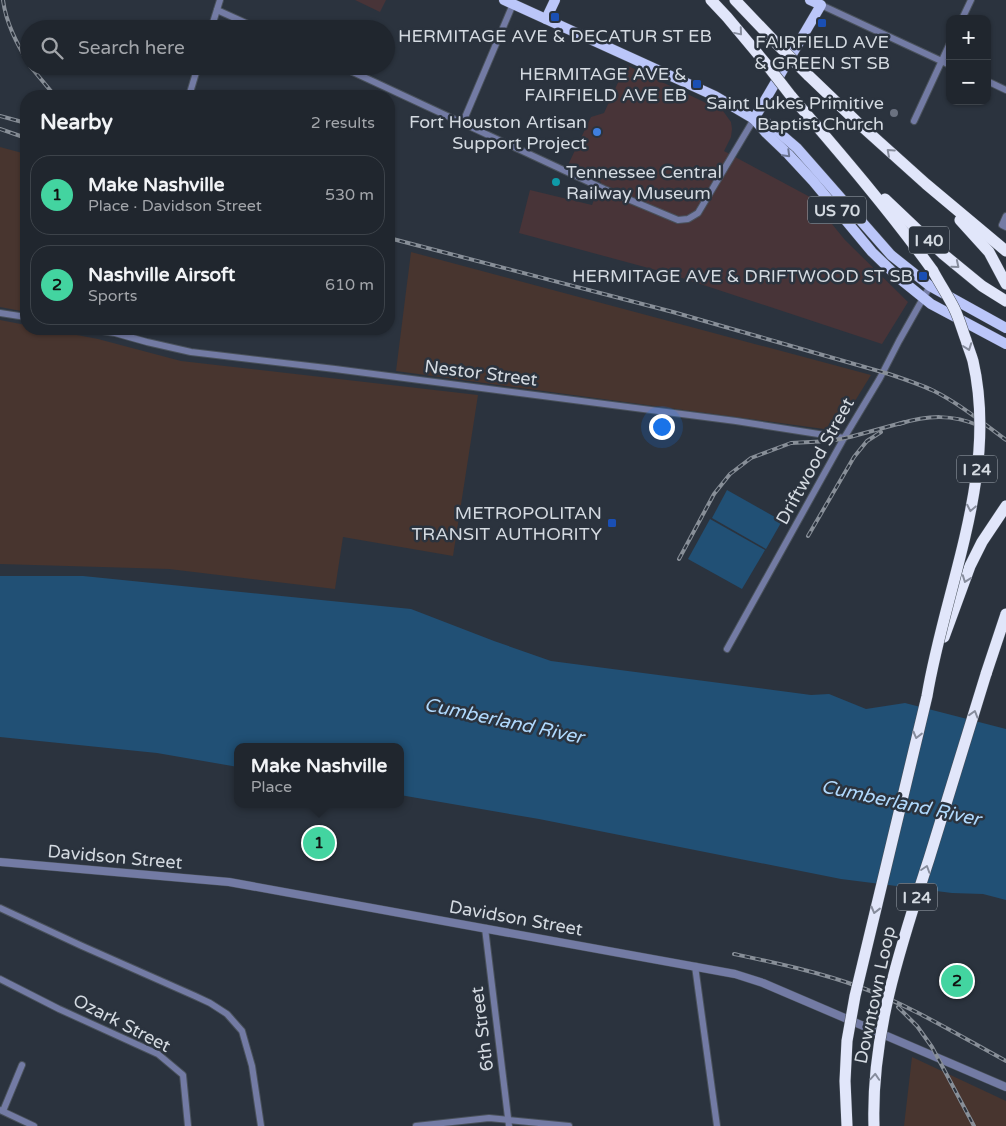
<!DOCTYPE html>
<html lang="en">
<head>
<meta charset="utf-8">
<style>
  :root { --surface:#20262e; --page:#2d323a; --text:#f1f3f6; --muted:#a2a5aa; --line:#3d434a; --accent:#43d4a0 }
  body { margin:0; font-family:"Varela Round",sans-serif; background:var(--page); color:var(--text) }
  .controls { position:absolute; right:15px; top:15px; display:grid; overflow:hidden; border-radius:10px; box-shadow:0 1px 4px #0004 }
  .controls button { width:45px; height:45px; display:grid; place-items:center; padding:0; border:0; border-bottom:1px solid var(--line); background:var(--surface); color:var(--text); font:25px sans-serif }
  .you { position:absolute; left:661px; top:426px; width:18px; height:18px; margin:-12px; border:4px solid #fff; border-radius:50%; background:#1a73e8; box-shadow:0 0 0 8px #1a73e833 }
  .badge { display:grid; place-items:center; width:32px; height:32px; border-radius:50%; background:var(--accent); color:#111; font-size:16px; font-weight:700 }
  .pin { position:absolute; translate:-50% -50%; border:2px solid #fff; box-shadow:0 1px 5px #0006 }
  .popup { position:absolute; left:234px; top:743px; width:170px; height:65px; box-sizing:border-box; display:grid; place-content:center; border-radius:10px; background:var(--surface); filter:drop-shadow(0 1px 4px #0005); font-size:16px; white-space:nowrap; color:var(--muted) }
  .popup b { font-size:19px; color:var(--text) }
  .popup::after { content:''; position:absolute; left:50%; top:100%; margin-left:-10px; border:10px solid transparent; border-top-color:var(--surface) }
  .list { margin:0; padding:0; list-style:none }
  h2 { display:flex; justify-content:space-between; align-items:center; height:65px; margin:0; padding:0 20px; font-size:21px }
  h2 small { font-size:16px; font-weight:400; color:var(--muted) }
  .list li { display:grid; grid-template-columns:32px 1fr auto; gap:15px; align-items:center; box-sizing:border-box; height:80px; margin:0 10px 10px; padding:0 10px; border:1px solid var(--line); border-radius:20px }
  .list b { display:block; font-size:19px; white-space:nowrap }
  .list p { margin:0; font-size:16px; white-space:nowrap; color:var(--muted) }
  .list em { font-size:16px; font-style:normal; color:var(--muted) }
  .icon { flex:none; width:28px; height:28px; fill:none; stroke:currentColor; stroke-width:2; stroke-linecap:round; stroke-linejoin:round }
  .map { position:relative; flex:none; width:1006px; height:1126px; overflow:hidden }
  .search { position:absolute; background:var(--surface); box-shadow:0 1px 4px #0004; left:20px; top:20px; width:375px; height:55px; display:flex; align-items:center; gap:12px; box-sizing:border-box; padding:0 18px; border-radius:28px; color:var(--muted); font-size:19px }
  .panel { position:absolute; background:var(--surface); box-shadow:0 1px 4px #0004; left:20px; top:90px; width:375px; height:245px; border-radius:20px }
  .map>svg:first-child { display:block }
</style>
</head>
<body>
<div class="map">
<svg width="1006" height="1126" viewBox="0 0 1006 1126">
  <rect width="100%" height="100%" fill="#2b333e"/>
  <!-- commercial -->
  <g fill="#483438">
    <polygon points="355,0 386,0 380,12"/>
    <polygon points="626,65 723,111 731,122 732,129 731,137 724,151 810,197 845,240 908,302 882,344 667,273 519,233 530,190 592,205 601,182 567,167 591,117 604,113"/>
  </g>
  <!-- industrial -->
  <g fill="#48352f">
    <polygon points="0,147 26,154 26,312 0,307"/>
    <polygon points="411,252 871,375 842,422 828,429 824,429 396,371"/>
    <polygon points="0,320 26,325 26,329 45,329 98,339 181,361 478,395 453,556 343,537 335,589 169,569 0,564"/>
    <polygon points="912,1057 1006,1101 1006,1126 904,1126"/>
  </g>
  <!-- water -->
  <g fill="#215075">
    <polygon points="727,490 782,521 766,549 712,518"/>
    <polygon points="710,519 765,550 742,589 688,559"/>
    <polygon points="0,576 83,576 411,609 494,641 551,661 811,695 829,694 866,709 905,703 1006,729 1006,900 983,894 952,893 841,879 539,819 400,795 400,747 238,747 238,767 157,753 0,737"/>
  </g>
  <g fill="none" stroke-linecap="round" stroke-linejoin="round">
    <defs>
      <g id="minor">
        <polyline points="821,5 950,65"/>
        <polyline points="217,10 259,29"/>
        <polyline points="962,19 971,0"/>
        <polyline points="211,29 220,0"/>
        <polyline points="340,66 604,189 678,220 688,219 698,213 754,119"/>
        <polyline points="987,81 1006,90"/>
        <polyline points="189,96 198,66"/>
        <polyline points="914,121 950,43"/>
        <polyline points="463,122 513,4"/>
        <polyline points="1006,216 1002,225 1006,227"/>
        <polyline points="0,313 26,317"/>
        <polyline points="90,329 115,333 147,342 191,352 335,369 736,421 844,438"/>
        <polyline points="727,649 844,438 880,378 899,341 930,286"/>
        <polyline points="0,908 82,946 195,996 210,1003 227,1014 242,1031 252,1066 261,1126"/>
        <polyline points="485,928 509,1126"/>
        <polyline points="695,966 717,1126"/>
        <polyline points="0,979 59,1009 158,1054 183,1075 188,1126"/>
        <polyline points="0,1110 34,1126"/>
        <polyline points="3,1111 22,1065"/>
        <polyline points="416,1126 489,1118 569,1126"/>
      </g>
      <polyline id="tertiary" points="0,862 229,882 735,974 763,983 1006,1087"/>
      <g id="primary">
        <polyline points="504,0 715,96 754,119 769,124 797,148 891,255 930,286 1006,328"/>
        <polyline points="546,19 555,0"/>
        <polyline points="754,119 766,133 788,154 813,181 872,252 900,279 931,304 1006,344"/>
        <polyline points="754,119 821,5 810,0"/>
      </g>
      <g id="motorway">
        <polyline points="711,0 727,17 767,65"/>
        <polyline points="735,0 777,44"/>
        <polyline points="808,75 857,122 926,184 1006,251"/>
        <path d="M 791,96 C 840,153 889,210 933,271"/>
        <polyline points="885,199 943,254 982,286 1006,301"/>
        <polyline points="960,220 989,252 1006,284"/>
        <polyline points="944,637 970,566 982,542 1006,506"/>
        <polyline points="986,674 1006,614"/>
      </g>
    </defs>
    <!-- minor casing -->
    <use href="#minor" stroke="#49515b" stroke-width="8"/>
    <!-- tertiary casing -->
    <use href="#tertiary" stroke="#49515b" stroke-width="9"/>
    <!-- primary casing -->
    <use href="#primary" stroke="#49515b" stroke-width="11"/>
    <!-- motorway casing -->
    <use href="#motorway" stroke="#49515b" stroke-width="12"/>
    <!-- minor -->
    <use href="#minor" stroke="#737ba4" stroke-width="6"/>
    <!-- tertiary -->
    <use href="#tertiary" stroke="#737ba4" stroke-width="8"/>
    <!-- primary -->
    <use href="#primary" stroke="#bbc6f9" stroke-width="10"/>
    <!-- motorway -->
    <use href="#motorway" stroke="#e1e6fa" stroke-width="11"/>
    <defs>
      <g id="rail">
        <path d="M 3,0 C 6,23 17,44 29,64"/>
        <polyline points="30,66 55,96"/>
        <polyline points="0,116 26,123"/>
        <polyline points="0,129 26,138"/>
        <path d="M 389,238 L 673,312 L 889,374 C 904,379 919,384 934,391 C 960,404 983,423 1006,440"/>
        <path d="M 899,424 C 928,415 952,414 980,426"/>
        <polyline points="808,536 854,457 867,441 881,432"/>
        <polyline points="679,559 714,494 730,474 751,458 791,443 830,441 850,437 905,422"/>
        <path d="M 734,954 C 776,963 819,972 860,987 C 911,1006 958,1035 1006,1061"/>
        <polyline points="898,1007 917,1026 932,1047 974,1126"/>
      </g>
    </defs>
    <!-- rail casing -->
    <use href="#rail" stroke="#888f98" stroke-width="4"/>
    <!-- rail -->
    <use href="#rail" stroke="#2b333e" stroke-width="2" stroke-dasharray="5.5" stroke-linecap="butt"/>
    <defs>
      <g id="motorway-bridge">
        <polyline points="777,44 808,75"/>
        <polyline points="767,65 791,96"/>
        <path d="M 847,1126 L 845,1081 L 847,1041 L 855,996 L 927,696 C 945,587 999,474 973,361 C 971,354 968,347 966,340 C 962,329 959,318 954,308 C 948,296 940,284 933,271"/>
        <path d="M 874,1126 C 871,1034 901,945 929,859 C 948,798 967,736 986,674"/>
      </g>
    </defs>
    <!-- motorway-bridge casing -->
    <use href="#motorway-bridge" stroke="#49515b" stroke-width="12" stroke-linecap="butt"/>
    <!-- motorway-bridge -->
    <use href="#motorway-bridge" stroke="#e1e6fa" stroke-width="11"/>
  </g>
  <!-- one-way arrows -->
  <defs><path id="oneway-chevron" d="M-2-3.5L2.5 0L-2 3.5" fill="none" stroke-width="1.6" stroke-linecap="round" stroke-linejoin="round" transform="scale(1.25)"/></defs>
  <g stroke="#868c9c">
    <use href="#oneway-chevron" transform="translate(739 32) rotate(50)"/>
    <use href="#oneway-chevron" transform="translate(890 152) rotate(-138)"/>
    <use href="#oneway-chevron" transform="translate(956 265) rotate(40)"/>
    <use href="#oneway-chevron" transform="translate(968 347) rotate(70)"/>
    <use href="#oneway-chevron" transform="translate(971 508) rotate(101)"/>
    <use href="#oneway-chevron" transform="translate(966 579) rotate(110)"/>
    <use href="#oneway-chevron" transform="translate(974 714) rotate(-73)"/>
    <use href="#oneway-chevron" transform="translate(917 735) rotate(104)"/>
    <use href="#oneway-chevron" transform="translate(926 869) rotate(-72)"/>
    <use href="#oneway-chevron" transform="translate(875 910) rotate(104)"/>
    <use href="#oneway-chevron" transform="translate(875 1077) rotate(-86)"/>
  </g>
  <use stroke="#6c7592" href="#oneway-chevron" transform="translate(787 154) rotate(45)"/>
  <!-- markers -->
  <g fill="#1a4fb4" stroke="#2b333e" stroke-width="2">
    <rect x="550" y="12" width="10" height="10" rx="2.5"/>
    <rect x="817" y="18" width="10" height="10" rx="2.5"/>
    <rect x="692" y="79" width="10" height="10" rx="2.5"/>
    <rect x="918" y="271" width="10" height="10" rx="2.5"/>
    <rect x="607" y="518" width="10" height="10" rx="2.5"/>
  </g>
  <circle fill="#6b7280" stroke="#2b333e" stroke-width="2" cx="894" cy="113" r="5"/>
  <circle fill="#3f7fe0" stroke="#2b333e" stroke-width="2" cx="597" cy="132" r="5"/>
  <circle fill="#0f9aa8" stroke="#2b333e" stroke-width="2" cx="556" cy="182" r="5"/>
  <g text-anchor="middle" stroke-width="5" stroke-linejoin="round" paint-order="stroke">
    <!-- shield labels -->
    <g fill="#2b333e" stroke="#a1a8b0" stroke-width="1">
      <rect x="808" y="196.5" width="58" height="27" rx="4"/>
      <rect x="909" y="226.5" width="40" height="27" rx="4"/>
      <rect x="957" y="455.5" width="40" height="27" rx="4"/>
      <rect x="897" y="883.5" width="40" height="27" rx="4"/>
    </g>
    <g font-size="16" font-weight="bold" fill="#d4dae1">
      <text x="837" y="216">US 70</text>
      <text x="929" y="246">I 40</text>
      <text x="977" y="475">I 24</text>
      <text x="917" y="903">I 24</text>
    </g>
    <!-- poi labels -->
    <g font-size="18" fill="#d4dae1" stroke="#2b333e" text-anchor="end">
      <text x="555" y="42" text-anchor="middle">HERMITAGE AVE &amp; DECATUR ST EB</text>
      <text x="822" y="48" text-anchor="middle">FAIRFIELD AVE<tspan x="822" dy="21">&amp; GREEN ST SB</tspan></text>
      <text x="687" y="80">HERMITAGE AVE &amp;<tspan x="687" dy="21">FAIRFIELD AVE EB</tspan></text>
      <text x="884" y="109">Saint Lukes Primitive<tspan x="884" dy="21">Baptist Church</tspan></text>
      <text x="587" y="128">Fort Houston Artisan<tspan x="587" dy="21">Support Project</tspan></text>
      <text x="566" y="178" text-anchor="start">Tennessee Central<tspan x="566" dy="21">Railway Museum</tspan></text>
      <text x="913" y="282">HERMITAGE AVE &amp; DRIFTWOOD ST SB</text>
      <text x="602" y="519">METROPOLITAN<tspan x="602" dy="21">TRANSIT AUTHORITY</tspan></text>
    </g>
    <!-- street labels -->
    <g font-size="18" fill="#d4dae1" stroke="#2b333e">
      <text transform="translate(481 373) rotate(7)" y="6">Nestor Street</text>
      <text transform="translate(815 461) rotate(-61)" y="6">Driftwood Street</text>
      <text transform="translate(115 857) rotate(5)" y="6">Davidson Street</text>
      <text transform="translate(516 918) rotate(10)" y="6">Davidson Street</text>
      <text transform="translate(875 995) rotate(-78)" y="6">Downtown Loop</text>
      <text transform="translate(122 1023) rotate(27)" y="6">Ozark Street</text>
      <text transform="translate(482 1029) rotate(-97)" y="6">6th Street</text>
    </g>
    <!-- water labels -->
    <g font-size="19" font-style="italic" fill="#b0d9fd" stroke="#2b333e">
      <text transform="translate(504 720) rotate(12)" y="7">Cumberland River</text>
      <text transform="translate(901 802) rotate(12)" y="7">Cumberland River</text>
    </g>
  </g>
</svg>
<div class="controls">
<button>+</button>
<button>−</button>
</div>
<div class="you"></div>
<div class="pin badge" style="left:319px;top:843px">1</div>
<div class="popup"><b>Make Nashville</b>Place</div>
<div class="pin badge" style="left:957px;top:981px">2</div>
<div class="search"><svg class="icon" aria-label="search" viewBox="0 0 24 24"><circle cx="10" cy="10" r="6"/><path d="M15 15l6 6"/></svg>Search here</div>
<section class="panel">
<h2>Nearby<small>2 results</small></h2>
<ul class="list">
<li><span class="badge">1</span><div><b>Make Nashville</b><p>Place · Davidson Street</p></div><em>530 m</em></li>
<li><span class="badge">2</span><div><b>Nashville Airsoft</b><p>Sports</p></div><em>610 m</em></li>
</ul>
</section>
</div>
</body>
</html>
